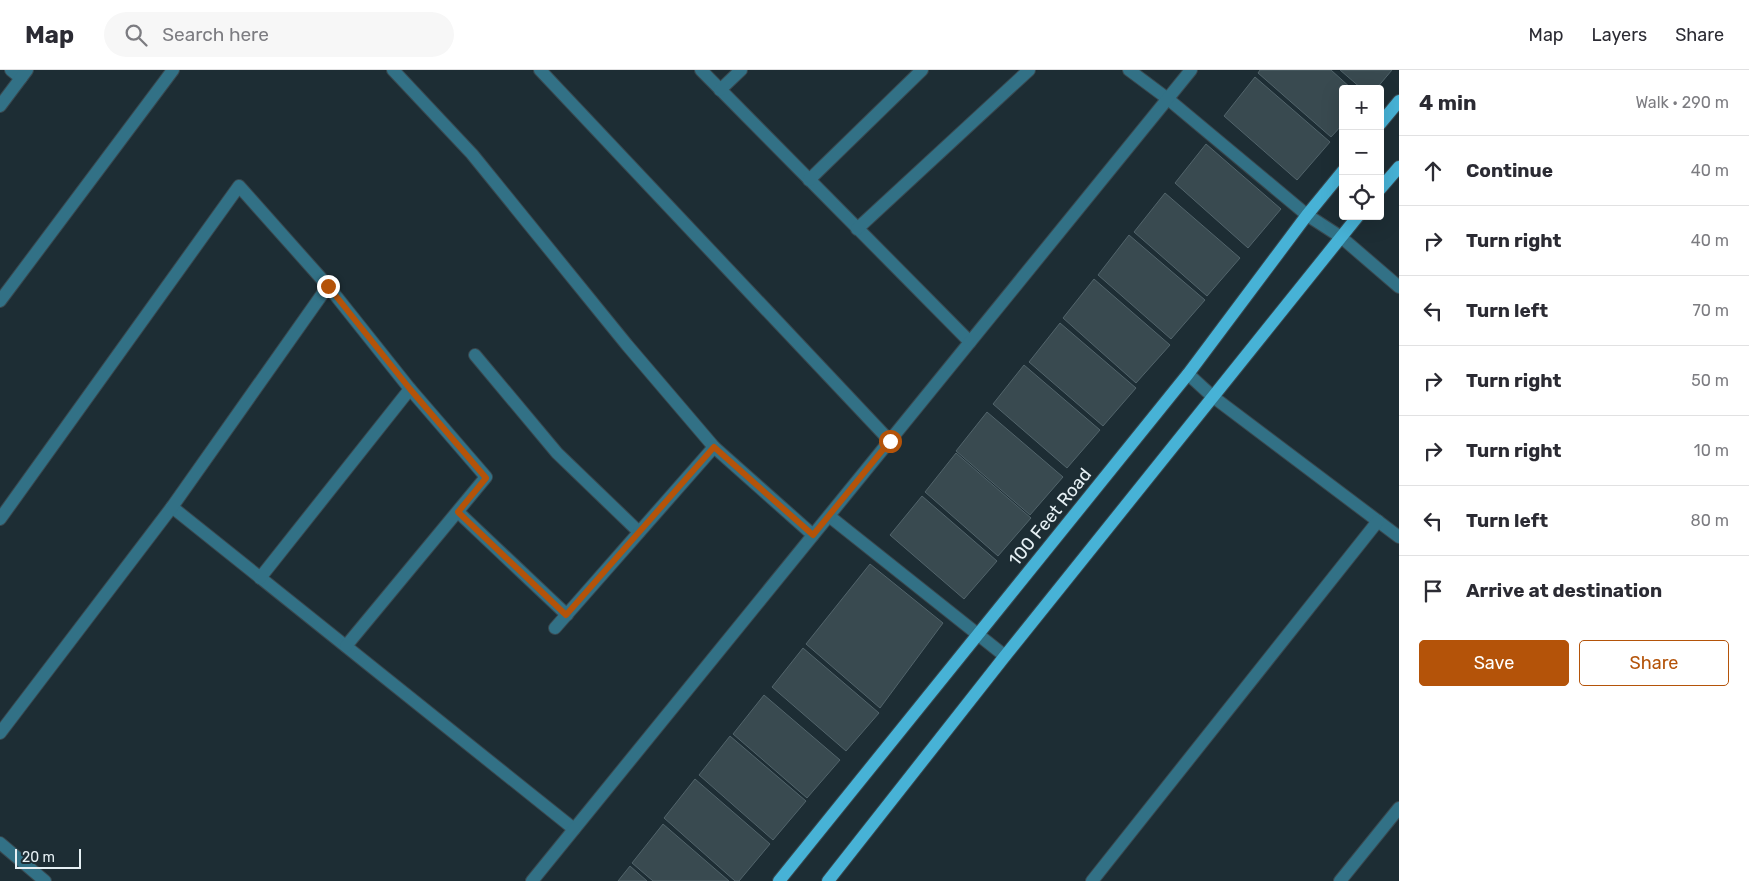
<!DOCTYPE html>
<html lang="en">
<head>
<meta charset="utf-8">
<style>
  :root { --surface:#fff; --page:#f7f7f7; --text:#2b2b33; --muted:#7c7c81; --line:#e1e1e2; --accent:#b45309 }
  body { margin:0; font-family:Rubik,sans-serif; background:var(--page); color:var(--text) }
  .controls { position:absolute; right:15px; top:15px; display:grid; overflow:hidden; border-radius:5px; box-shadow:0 5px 20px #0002 }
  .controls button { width:45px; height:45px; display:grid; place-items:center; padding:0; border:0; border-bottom:1px solid var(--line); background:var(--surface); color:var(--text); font:25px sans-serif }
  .scale { position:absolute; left:15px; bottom:12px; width:66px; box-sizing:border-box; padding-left:5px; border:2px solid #e6f0f4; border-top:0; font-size:14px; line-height:18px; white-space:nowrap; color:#e6f0f4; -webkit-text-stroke:4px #1d2d34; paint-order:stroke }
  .stop { position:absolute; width:15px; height:15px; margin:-11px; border:4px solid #b45309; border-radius:50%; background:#fff }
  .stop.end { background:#b45309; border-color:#fff; box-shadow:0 1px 5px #0008 }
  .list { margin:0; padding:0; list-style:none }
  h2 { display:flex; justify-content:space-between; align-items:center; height:65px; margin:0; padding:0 20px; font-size:21px }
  h2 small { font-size:16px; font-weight:400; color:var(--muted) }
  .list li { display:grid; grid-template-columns:32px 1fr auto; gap:15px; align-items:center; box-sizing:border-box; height:70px; padding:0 20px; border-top:1px solid var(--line) }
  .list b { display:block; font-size:19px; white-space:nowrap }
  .list em { font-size:16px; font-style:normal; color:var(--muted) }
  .actions { display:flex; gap:10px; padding:15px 20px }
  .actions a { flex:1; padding:11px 0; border:1px solid var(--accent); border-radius:5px; text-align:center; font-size:18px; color:var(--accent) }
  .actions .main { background:var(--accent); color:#fff }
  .icon { flex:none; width:28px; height:28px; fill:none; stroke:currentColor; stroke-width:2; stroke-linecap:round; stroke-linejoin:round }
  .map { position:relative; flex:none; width:1399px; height:811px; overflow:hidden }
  header { display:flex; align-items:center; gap:30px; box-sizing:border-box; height:70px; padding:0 25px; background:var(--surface); border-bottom:1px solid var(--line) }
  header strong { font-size:24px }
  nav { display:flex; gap:28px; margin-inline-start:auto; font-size:18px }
  .search { width:350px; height:45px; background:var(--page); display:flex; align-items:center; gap:12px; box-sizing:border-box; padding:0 18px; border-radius:28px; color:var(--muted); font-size:19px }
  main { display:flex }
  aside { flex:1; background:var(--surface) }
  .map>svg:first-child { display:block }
</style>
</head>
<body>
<header>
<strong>Map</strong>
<div class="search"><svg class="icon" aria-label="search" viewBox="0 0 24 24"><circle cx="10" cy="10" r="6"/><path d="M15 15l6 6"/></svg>Search here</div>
<nav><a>Map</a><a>Layers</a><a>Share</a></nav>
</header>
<main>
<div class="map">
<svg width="1399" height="811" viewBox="0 0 1399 811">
  <rect width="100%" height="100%" fill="#1d2d34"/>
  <!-- building -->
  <g fill="#394a50" stroke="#52646b">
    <polygon points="1260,0 1331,0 1352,19 1343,19 1343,54 1331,67 1258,3"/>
    <polygon points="1340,0 1392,0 1376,19 1362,19"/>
    <polygon points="1255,7 1330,72 1297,110 1224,46"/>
    <polygon points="1206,74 1281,139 1248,178 1175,113"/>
    <polygon points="1165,123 1240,188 1207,226 1134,162"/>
    <polygon points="1129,165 1205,230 1171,269 1098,205"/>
    <polygon points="1094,209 1170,275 1136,313 1063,248"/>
    <polygon points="1060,253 1136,318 1103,356 1029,292"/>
    <polygon points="1024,295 1100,360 1067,398 993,334"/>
    <polygon points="987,342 1063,407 1030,445 956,381"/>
    <polygon points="956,383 1031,448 998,486 925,422"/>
    <polygon points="922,426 997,491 964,529 890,465"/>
    <polygon points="870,494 943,553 880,638 806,574"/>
    <polygon points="803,578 879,643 846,681 772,617"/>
    <polygon points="764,625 840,690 807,728 733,664"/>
    <polygon points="730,666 806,731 773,770 699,705"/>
    <polygon points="695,709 770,774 739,811 735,811 664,748"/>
    <polygon points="663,754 729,811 653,811 632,793"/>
    <polygon points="630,796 647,811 618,811"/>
  </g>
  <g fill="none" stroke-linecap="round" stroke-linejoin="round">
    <defs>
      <g id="minor">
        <polyline points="11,0 21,8"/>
        <polyline points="393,0 472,84 627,275 714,377 813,465"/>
        <polyline points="540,0 890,371"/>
        <polyline points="701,0 970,272"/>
        <polyline points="1129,0 1168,29 1307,145 1341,167 1399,217"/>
        <polyline points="720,20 741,0"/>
        <polyline points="0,36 27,0"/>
        <polyline points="809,110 922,0"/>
        <polyline points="857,159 1029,0"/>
        <polyline points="0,231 173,0"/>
        <polyline points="475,285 557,383 639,462"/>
        <polyline points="1188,304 1212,326 1399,467"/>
        <polyline points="172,437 574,759"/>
        <polyline points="458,442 567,545"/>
        <polyline points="829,446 1005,586"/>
        <polyline points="0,449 239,116 328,216 410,319 486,407 346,576"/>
        <polyline points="260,508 410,319"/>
        <polyline points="555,558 714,377"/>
        <polyline points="0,663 172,437 328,216"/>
        <polyline points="0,773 45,811"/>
        <polyline points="532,811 1191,0"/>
        <polyline points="1092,811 1378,451"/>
        <polyline points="1340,811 1399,738"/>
      </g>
      <g id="major">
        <polyline points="1380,54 1399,31"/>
        <polyline points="1380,119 1399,97"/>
        <polyline points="779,811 1188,304 1307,145 1343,101"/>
        <polyline points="828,811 1005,586 1358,146"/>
      </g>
    </defs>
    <!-- minor casing -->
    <use href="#minor" stroke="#39484f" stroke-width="14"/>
    <!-- major casing -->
    <use href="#major" stroke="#39484f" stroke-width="14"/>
    <!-- minor -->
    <use href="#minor" stroke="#327186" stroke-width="12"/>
    <!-- major -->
    <use href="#major" stroke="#47b2d6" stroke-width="12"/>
  </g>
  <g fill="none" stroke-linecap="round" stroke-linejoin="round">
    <!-- route -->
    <polyline stroke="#b45309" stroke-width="6" points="328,216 410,319 486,408 458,442 566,545 714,377 813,465 890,371"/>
  </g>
  <g text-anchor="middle" stroke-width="4" stroke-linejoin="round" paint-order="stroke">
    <!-- street labels -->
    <g font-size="18" fill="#e6f0f4" stroke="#1d2d34">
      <text transform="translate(1050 447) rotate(-51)" y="6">100 Feet Road</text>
    </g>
  </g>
</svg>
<div class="controls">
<button>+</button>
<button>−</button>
<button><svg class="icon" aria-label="locate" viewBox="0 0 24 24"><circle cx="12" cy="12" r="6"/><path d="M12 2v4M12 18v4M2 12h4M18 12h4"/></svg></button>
</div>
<div class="scale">20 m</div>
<div class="stop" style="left:890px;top:371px"></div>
<div class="stop end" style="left:328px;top:216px"></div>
</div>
<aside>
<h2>4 min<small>Walk · 290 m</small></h2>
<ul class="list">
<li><svg class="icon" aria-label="ahead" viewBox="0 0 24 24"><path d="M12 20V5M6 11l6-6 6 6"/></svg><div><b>Continue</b></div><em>40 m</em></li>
<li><svg class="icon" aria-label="right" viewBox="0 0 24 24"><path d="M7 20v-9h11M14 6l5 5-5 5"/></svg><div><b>Turn right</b></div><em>40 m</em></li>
<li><svg class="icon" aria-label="left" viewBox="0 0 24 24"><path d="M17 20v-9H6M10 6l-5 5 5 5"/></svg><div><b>Turn left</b></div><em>70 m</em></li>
<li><svg class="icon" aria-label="right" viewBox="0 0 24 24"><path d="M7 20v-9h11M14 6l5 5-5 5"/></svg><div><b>Turn right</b></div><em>50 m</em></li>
<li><svg class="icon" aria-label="right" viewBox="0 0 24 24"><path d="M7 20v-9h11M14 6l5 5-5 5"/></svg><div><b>Turn right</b></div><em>10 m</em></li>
<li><svg class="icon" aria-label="left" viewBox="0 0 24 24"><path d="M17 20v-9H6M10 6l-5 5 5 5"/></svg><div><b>Turn left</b></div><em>80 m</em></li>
<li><svg class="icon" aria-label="arrive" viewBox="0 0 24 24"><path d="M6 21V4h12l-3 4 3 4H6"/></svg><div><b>Arrive at destination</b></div></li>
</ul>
<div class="actions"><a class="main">Save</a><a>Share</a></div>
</aside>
</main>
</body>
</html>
